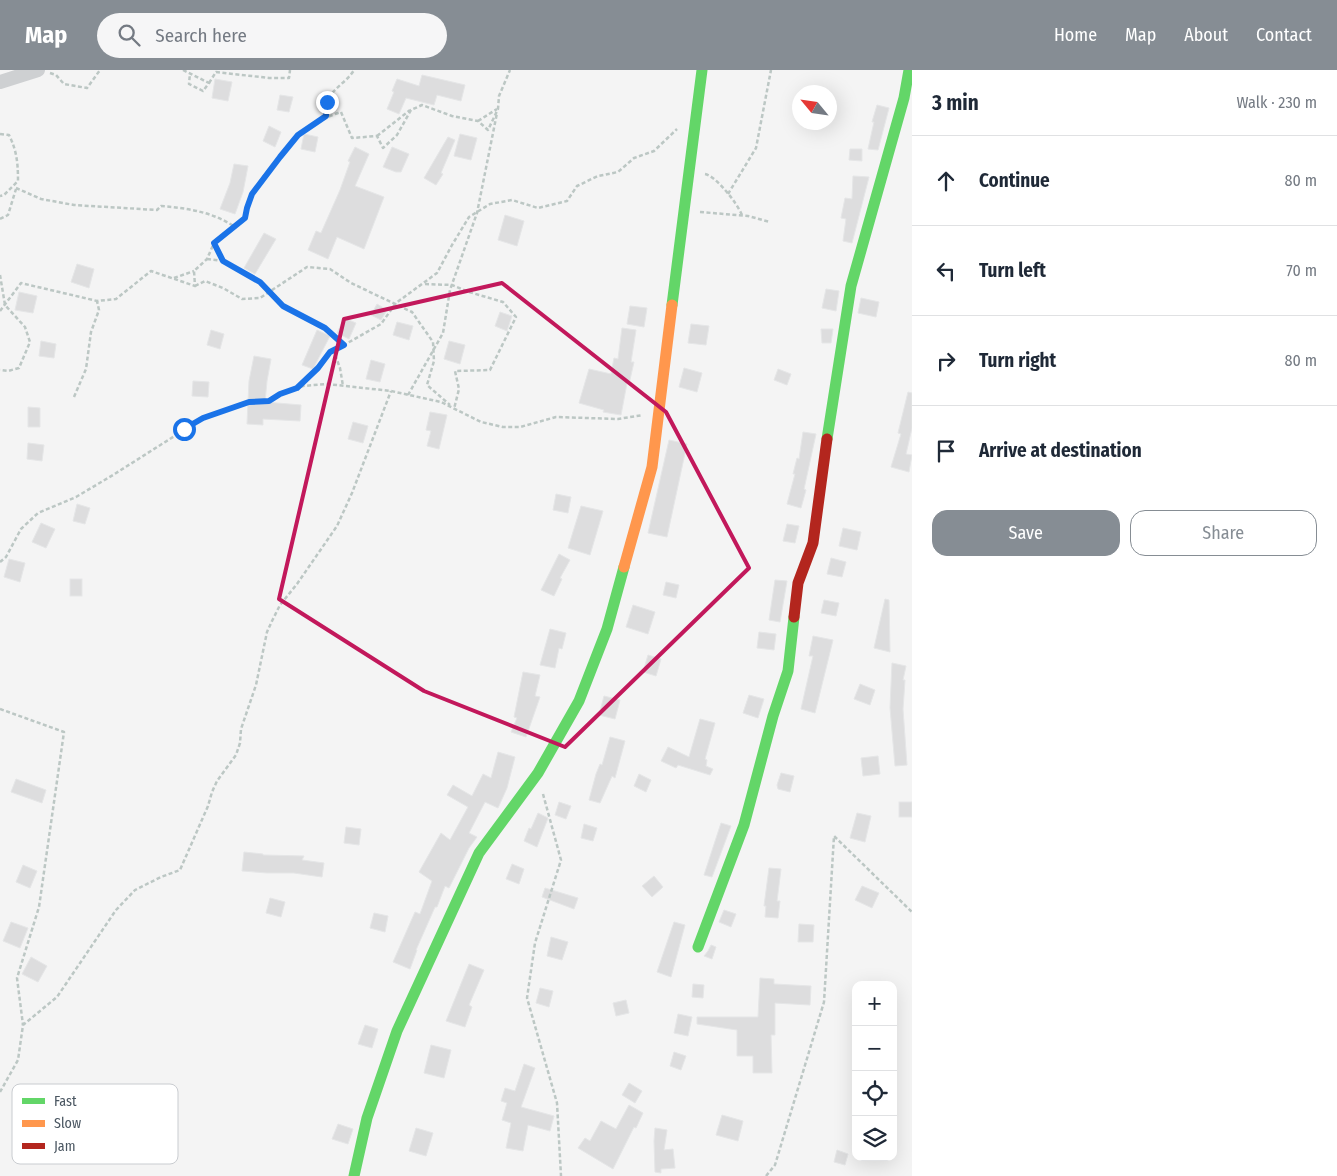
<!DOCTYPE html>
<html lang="en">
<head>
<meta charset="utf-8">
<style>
  :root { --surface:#fff; --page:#f6f6f7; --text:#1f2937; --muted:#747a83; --line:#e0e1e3; --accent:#868d94 }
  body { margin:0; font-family:"Fira Sans Condensed",sans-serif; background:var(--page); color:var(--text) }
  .controls { position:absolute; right:15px; bottom:15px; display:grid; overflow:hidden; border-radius:10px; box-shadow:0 5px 20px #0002 }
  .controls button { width:45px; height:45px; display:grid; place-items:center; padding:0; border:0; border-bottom:1px solid var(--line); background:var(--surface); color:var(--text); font:25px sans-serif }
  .compass { position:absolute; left:792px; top:15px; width:45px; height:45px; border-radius:50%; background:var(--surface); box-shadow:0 5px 20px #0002; rotate:299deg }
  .stop { position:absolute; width:15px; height:15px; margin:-11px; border:4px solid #1a73e8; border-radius:50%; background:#fff }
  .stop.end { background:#1a73e8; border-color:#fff; box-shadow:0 1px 5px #0008 }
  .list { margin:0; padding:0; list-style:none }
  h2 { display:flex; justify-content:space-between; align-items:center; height:65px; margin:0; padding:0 20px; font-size:21px }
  h2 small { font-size:16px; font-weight:400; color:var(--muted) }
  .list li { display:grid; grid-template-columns:32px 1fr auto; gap:15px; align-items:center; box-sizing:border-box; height:90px; padding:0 20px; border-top:1px solid var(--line) }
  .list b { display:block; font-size:19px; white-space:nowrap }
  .list em { font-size:16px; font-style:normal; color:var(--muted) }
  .actions { display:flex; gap:10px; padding:15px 20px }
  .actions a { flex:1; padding:11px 0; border:1px solid var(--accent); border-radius:15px; text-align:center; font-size:18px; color:var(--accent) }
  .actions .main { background:var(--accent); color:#fff }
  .icon { flex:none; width:28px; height:28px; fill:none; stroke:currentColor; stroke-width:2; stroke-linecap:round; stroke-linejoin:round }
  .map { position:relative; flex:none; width:912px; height:1106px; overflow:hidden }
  header { display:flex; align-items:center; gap:30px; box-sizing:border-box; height:70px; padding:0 25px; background:var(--accent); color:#fff }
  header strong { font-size:24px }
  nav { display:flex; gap:28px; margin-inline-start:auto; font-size:18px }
  .search { width:350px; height:45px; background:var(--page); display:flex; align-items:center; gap:12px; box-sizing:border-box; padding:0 18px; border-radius:28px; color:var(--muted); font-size:19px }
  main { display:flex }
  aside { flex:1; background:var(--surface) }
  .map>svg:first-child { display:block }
</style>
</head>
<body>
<header>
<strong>Map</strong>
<div class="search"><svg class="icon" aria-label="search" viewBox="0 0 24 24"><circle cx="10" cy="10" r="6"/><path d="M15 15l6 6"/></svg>Search here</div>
<nav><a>Home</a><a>Map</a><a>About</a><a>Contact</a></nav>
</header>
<main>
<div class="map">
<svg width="912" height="1106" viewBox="0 0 912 1106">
  <rect width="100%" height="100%" fill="#f4f4f4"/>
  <!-- building -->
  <g fill="#ddddde" stroke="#e5e6e7">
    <polygon points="422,5 465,15 461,31 437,25 434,35 406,28 399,44 387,39 394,22 392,21 397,9 419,16"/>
    <polygon points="215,9 232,12 228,31 212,28"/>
    <polygon points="280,25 293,27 289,42 277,40"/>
    <polygon points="877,35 889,38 878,80 868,79 874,52 872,52"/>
    <polygon points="269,56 281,62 275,77 263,71"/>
    <polygon points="304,64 318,67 315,82 301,79"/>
    <polygon points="460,64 477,68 471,90 454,86"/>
    <polygon points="448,67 455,70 441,103 443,104 436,115 424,108"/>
    <polygon points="355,77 369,84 355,116 384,127 364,179 337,167 328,189 308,180 316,161 321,163 340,120 350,92 348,91"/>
    <polygon points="392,77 409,84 401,102 396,102 383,97"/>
    <polygon points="850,79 862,79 862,91 849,90"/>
    <polygon points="234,94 248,96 243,122 235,144 220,139 230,113"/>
    <polygon points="853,106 869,107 852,173 843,171 846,149 841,148 845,128 852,129"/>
    <polygon points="505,145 524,151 517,176 498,170"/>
    <polygon points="264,163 276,169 255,204 244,198"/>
    <polygon points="77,194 94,199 89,218 71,212"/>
    <polygon points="826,219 839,221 836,241 822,238"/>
    <polygon points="19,222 37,226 33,243 15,240"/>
    <polygon points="861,228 879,232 876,247 858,243"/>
    <polygon points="377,234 387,240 381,250 371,245"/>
    <polygon points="630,236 647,238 644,257 627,254"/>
    <polygon points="500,242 512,246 507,261 495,256"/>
    <polygon points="344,248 356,253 349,269 337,263"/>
    <polygon points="397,252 413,256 409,270 393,265"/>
    <polygon points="691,254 709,256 706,275 688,273"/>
    <polygon points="622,258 636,260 631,292 634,292 629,314 627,313 621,345 603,342 604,340 579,333 589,299 611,304 614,288 618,289"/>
    <polygon points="821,259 833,259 831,273 822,273"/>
    <polygon points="211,260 224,264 220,279 207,275"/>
    <polygon points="317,260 330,266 313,299 302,295"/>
    <polygon points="41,271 56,274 54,288 39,286"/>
    <polygon points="449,271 465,275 460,294 444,289"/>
    <polygon points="254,286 271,289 267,311 265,332 301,335 300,351 263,349 263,355 247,354 249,311"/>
    <polygon points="371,290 385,294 380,312 366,309"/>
    <polygon points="684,298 702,303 697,322 679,317"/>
    <polygon points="778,299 791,304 787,315 774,310"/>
    <polygon points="193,311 209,312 208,327 192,326"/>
    <polygon points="908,322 912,323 912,358 906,384 912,385 909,402 891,397 901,364 898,363"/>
    <polygon points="28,337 40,338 40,357 28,357"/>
    <polygon points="430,342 447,345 439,379 427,376 431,361 426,360"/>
    <polygon points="353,352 368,356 363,373 348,369"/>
    <polygon points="803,362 816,364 804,419 806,420 801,438 787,434 795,404 793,404 797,388 799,389"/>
    <polygon points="669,370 687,374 667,467 648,463"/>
    <polygon points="28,373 44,375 42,391 27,389"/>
    <polygon points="556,424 571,427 568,443 553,440"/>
    <polygon points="77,434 90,438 85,454 73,451"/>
    <polygon points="581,436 603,441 590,485 568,478"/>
    <polygon points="41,453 55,459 46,478 32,472"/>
    <polygon points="787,454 799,456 795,473 783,471"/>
    <polygon points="843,458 861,462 857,480 839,476"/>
    <polygon points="559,484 570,490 560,508 562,509 554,526 541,520"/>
    <polygon points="831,488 846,492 842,507 827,504"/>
    <polygon points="9,489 25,493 20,512 4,507"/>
    <rect x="70" y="509" width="12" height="17"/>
    <polygon points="775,510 787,511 780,552 769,550"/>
    <polygon points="666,512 679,515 676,528 663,525"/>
    <polygon points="885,529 889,530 890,582 874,578"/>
    <polygon points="824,530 839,533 836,546 821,543"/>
    <polygon points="633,535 655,542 648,564 626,557"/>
    <polygon points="550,559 566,563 562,579 559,578 555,598 540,595"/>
    <polygon points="759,562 776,564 774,580 757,578"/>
    <polygon points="813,566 833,570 815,643 801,639 813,586 809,586"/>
    <polygon points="648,585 661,589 656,606 643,602"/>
    <polygon points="892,593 906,596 903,610 905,610 903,639 907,695 895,696 890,638"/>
    <polygon points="523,602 540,605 535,626 540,627 526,667 511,662 517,648 514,647"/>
    <polygon points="860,614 875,620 870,635 854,629"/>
    <polygon points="749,625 764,629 758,648 743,643"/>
    <polygon points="604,626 620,630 615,649 599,645"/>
    <polygon points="700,649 715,653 705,689 707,690 706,696 713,699 710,705 678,695 676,698 661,691 668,677 689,687"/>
    <polygon points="610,667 625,671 615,708 612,706 600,733 589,730 596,704 600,694 602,695"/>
    <polygon points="498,682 515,687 507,718 498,738 485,732 469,763 477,767 469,778 449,818 445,816 437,837 435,837 416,880 417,880 410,899 393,892 415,842 420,844 432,811 419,802 441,763 450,770 468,737 447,725 453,715 472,726 483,704 491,708"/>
    <polygon points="878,686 880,704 863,706 861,688"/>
    <polygon points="781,703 794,706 790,722 778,719 777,715"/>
    <polygon points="639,704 651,710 646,722 634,716"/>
    <polygon points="16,709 46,720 42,733 11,722"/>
    <polygon points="559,732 571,736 566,749 555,745"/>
    <rect x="899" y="732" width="13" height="15"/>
    <polygon points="538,743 548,748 537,777 524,771 529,758 531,759"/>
    <polygon points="857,743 871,746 865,772 850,768"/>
    <polygon points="721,753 731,756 712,807 704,805"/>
    <polygon points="584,754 597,758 593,771 581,768"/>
    <polygon points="346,757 361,759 359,775 344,773"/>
    <polygon points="244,782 263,784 263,785 304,786 302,790 324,793 322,807 294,803 267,803 242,801"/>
    <polygon points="512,794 524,799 519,814 506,809"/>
    <polygon points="23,795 37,801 30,818 16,812"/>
    <polygon points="769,798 781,799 777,831 780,831 778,848 765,847 766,836 764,836"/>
    <polygon points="654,806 663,817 652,827 642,816"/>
    <polygon points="862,816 879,823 872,838 855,830"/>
    <polygon points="545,818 578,828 574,839 542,827"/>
    <polygon points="270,828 285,832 281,847 266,843"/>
    <polygon points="724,840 736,844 731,857 719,852"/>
    <polygon points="374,843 388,846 385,862 370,858"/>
    <polygon points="11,852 28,858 20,878 3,871"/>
    <polygon points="674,852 685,855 671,907 657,902"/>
    <polygon points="799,854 814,855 813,872 798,872"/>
    <polygon points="551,867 568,872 562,890 547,886"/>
    <polygon points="711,875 716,877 712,889 704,886 708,881"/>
    <polygon points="31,887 47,896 38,912 22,904"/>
    <polygon points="469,894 484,900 469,935 472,937 465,957 446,951"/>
    <polygon points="760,908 774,909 774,914 811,916 810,935 775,933 775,965 771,965 772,1003 753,1003 753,986 737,986 737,960 697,954 697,947 758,947"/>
    <polygon points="693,914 704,915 703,928 692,927"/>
    <polygon points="540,918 553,921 549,937 536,933"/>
    <polygon points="626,930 629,943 616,946 613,933"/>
    <polygon points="678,944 692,947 688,966 674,963"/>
    <polygon points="365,955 378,959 372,978 358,974"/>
    <polygon points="431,975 451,980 444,1008 424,1003"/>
    <polygon points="674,982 686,986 681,1000 670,996"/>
    <polygon points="524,994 535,998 521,1037 554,1046 550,1061 528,1055 523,1081 506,1078 511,1053 502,1050 507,1033 501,1031 505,1018 515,1021"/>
    <polygon points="629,1013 642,1021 635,1033 622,1025"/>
    <polygon points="629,1035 643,1043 636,1058 634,1057 613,1099 578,1078 585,1068 590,1071 601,1051 616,1059"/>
    <polygon points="722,1045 743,1051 738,1071 716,1065"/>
    <polygon points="338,1054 353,1059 348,1074 332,1069"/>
    <polygon points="416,1058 433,1063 426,1086 409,1081"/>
    <polygon points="655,1058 667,1060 664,1080 673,1079 675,1098 661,1099 661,1103 655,1102 654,1071"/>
    <polygon points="837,1080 848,1084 845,1095 834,1092"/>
  </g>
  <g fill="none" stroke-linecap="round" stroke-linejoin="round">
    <!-- path -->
    <g stroke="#bcc7c4" stroke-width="2.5" stroke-dasharray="4 2.5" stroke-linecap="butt">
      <polyline points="183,0 209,13 203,21 189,14 190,3"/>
      <polyline points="50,3 56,5 64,14 87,18 100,0"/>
      <polyline points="209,13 216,2 269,8 289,8 290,0"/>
      <path d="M 326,47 C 326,42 325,35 327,31 C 333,18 347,12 354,0"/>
      <polyline points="478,51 497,39"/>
      <path d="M 0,64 L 9,65 C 17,81 18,94 18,111 L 4,125 L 0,126"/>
      <polyline points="377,66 410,40"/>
      <path d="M 705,104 C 716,106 737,133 742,145"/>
      <path d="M 16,118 L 41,129 L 74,135 L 157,140 L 161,136 C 187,138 213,142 235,157 L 245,148 C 246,140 248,133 251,125 C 256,114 290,72 300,64 C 312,54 326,47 341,42 L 352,68 L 377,66 L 383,78 L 397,65 L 411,40 L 422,35 L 452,46 L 478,51 L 488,60 L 498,39 L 499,26 L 510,0"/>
      <polyline points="728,124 756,78 771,0"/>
      <polyline points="700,142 748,146 770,152"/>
      <polyline points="0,149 8,145 16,119"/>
      <polyline points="214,173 235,157"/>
      <polyline points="207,189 223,191"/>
      <polyline points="0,205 5,235 25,257 30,272 19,298 8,301 0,300"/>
      <polyline points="174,208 194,201"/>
      <polyline points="425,214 452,215 469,222 503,232 516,247 490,300 455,301 459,319 454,339"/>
      <polyline points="195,216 205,211 223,218 242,229 260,228 307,197 330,199 351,213 412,242 433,272 434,291 427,315 450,335"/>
      <polyline points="0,241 21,213 97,231 116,229 151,201 195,216 194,201 207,189 214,173 223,191 260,211 283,236 325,257 344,275 381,254 396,233 437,203 452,175 469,147 490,134 512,130 538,138 567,131 577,116 598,106 618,102 634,88 654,81 677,59"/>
      <polyline points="333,279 340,298 343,316"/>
      <polyline points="298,317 318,298 330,282 344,275"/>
      <polyline points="408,325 443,263 450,220 477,143 497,43"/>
      <polyline points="74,327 86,299 91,262 99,240 97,231"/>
      <polyline points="0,492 6,487 21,459 38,443 76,427 113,405 203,348 249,332 269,331 280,324 303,316 327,314 391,321 441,332 481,352 503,357 520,357 556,347 618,349 643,345"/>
      <polyline points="0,639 64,662 39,837 17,908 23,955"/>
      <polyline points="543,724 561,790 535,873 527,928 557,1033 561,1106"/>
      <polyline points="0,1022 18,990 23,955 57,927 116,840 135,820 161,807 180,800 208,736 212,722 217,711 236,685 240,673 241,659 256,615 267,562 272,551 280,535 297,514 337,456 352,423 391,321"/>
      <polyline points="766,1106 775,1095 824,932 834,766 912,842"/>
    </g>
    <!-- street -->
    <polyline stroke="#ced0d2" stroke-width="14" points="0,12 38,0"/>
    <!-- fast -->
    <g stroke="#63d668" stroke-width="11">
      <polyline points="672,235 702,0"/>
      <polyline points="827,369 851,216 904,28 909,0"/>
      <polyline points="698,877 744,755 773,646 788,601 794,547"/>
      <polyline points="354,1106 367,1048 397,961 479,783 538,703 579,631 607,559 624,497"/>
    </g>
    <!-- slow -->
    <polyline stroke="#ff974d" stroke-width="11" points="624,497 652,397 672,235"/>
    <!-- jam -->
    <polyline stroke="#b3261e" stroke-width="11" points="794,547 798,513 813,473 827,369"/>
  </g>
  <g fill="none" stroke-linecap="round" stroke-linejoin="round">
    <!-- route -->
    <polyline stroke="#1a73e8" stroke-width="6" points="184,359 203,348 249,332 269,331 280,324 297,318 318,298 330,282 344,275 325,258 283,236 260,212 223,191 214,173 245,148 247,138 252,124 280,87 298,65 326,46 327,32"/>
  </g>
  <!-- marked area -->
  <path fill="none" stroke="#c2185b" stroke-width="4" stroke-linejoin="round" d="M 502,213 L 666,342 L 749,498 L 565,677 L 424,621 L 279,529 L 344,249 Z"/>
  <!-- legend -->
  <rect x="12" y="1014" width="166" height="80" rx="8" fill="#fff" stroke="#c9ccd0" stroke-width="1"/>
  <rect x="22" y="1028" width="23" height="6" fill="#63d668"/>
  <rect x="22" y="1050" width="23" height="7" fill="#ff974d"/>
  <rect x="22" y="1073" width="23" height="6" fill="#b3261e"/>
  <g font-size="14" fill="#4a5661">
    <text x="54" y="1036">Fast</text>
    <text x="54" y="1058">Slow</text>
    <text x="54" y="1081">Jam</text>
  </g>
</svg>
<div class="controls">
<button>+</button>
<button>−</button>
<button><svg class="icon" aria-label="locate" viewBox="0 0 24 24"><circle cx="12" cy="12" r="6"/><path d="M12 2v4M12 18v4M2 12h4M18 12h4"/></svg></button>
<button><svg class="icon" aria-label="layers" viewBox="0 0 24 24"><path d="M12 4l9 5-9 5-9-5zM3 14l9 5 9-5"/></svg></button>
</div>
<svg class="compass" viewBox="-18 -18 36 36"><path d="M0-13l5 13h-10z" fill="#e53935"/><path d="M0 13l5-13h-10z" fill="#747a83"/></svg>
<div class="stop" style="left:184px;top:359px"></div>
<div class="stop end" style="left:327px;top:32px"></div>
</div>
<aside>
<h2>3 min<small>Walk · 230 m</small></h2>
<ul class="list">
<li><svg class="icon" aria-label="ahead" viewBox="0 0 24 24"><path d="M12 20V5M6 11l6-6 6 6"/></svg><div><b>Continue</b></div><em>80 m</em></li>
<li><svg class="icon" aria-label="left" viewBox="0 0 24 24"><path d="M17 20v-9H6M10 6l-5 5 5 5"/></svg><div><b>Turn left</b></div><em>70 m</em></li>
<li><svg class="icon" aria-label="right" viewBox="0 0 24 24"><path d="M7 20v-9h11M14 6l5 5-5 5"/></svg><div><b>Turn right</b></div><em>80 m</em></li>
<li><svg class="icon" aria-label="arrive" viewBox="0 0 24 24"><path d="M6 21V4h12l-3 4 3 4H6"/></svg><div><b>Arrive at destination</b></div></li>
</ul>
<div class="actions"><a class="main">Save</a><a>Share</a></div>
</aside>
</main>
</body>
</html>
